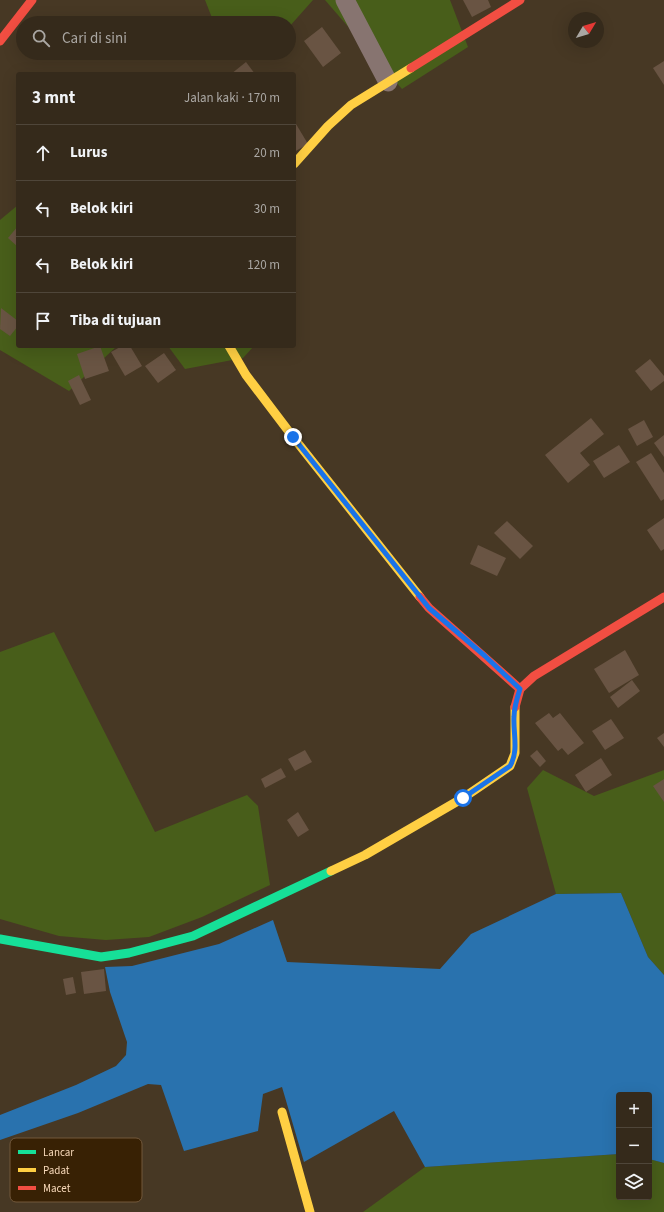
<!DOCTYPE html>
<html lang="id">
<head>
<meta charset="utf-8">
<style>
  :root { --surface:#352a1b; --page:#403628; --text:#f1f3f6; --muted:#aaa7a3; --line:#4f463a }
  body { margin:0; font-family:"Source Sans 3",sans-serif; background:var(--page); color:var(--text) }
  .controls { position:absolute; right:12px; bottom:12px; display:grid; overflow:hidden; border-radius:4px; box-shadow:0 4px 16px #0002 }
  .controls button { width:36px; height:36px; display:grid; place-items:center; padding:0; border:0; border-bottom:1px solid var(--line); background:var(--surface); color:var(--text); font:20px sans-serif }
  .compass { position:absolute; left:568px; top:12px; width:36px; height:36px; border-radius:50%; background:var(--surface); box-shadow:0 4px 16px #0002; rotate:52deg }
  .stop { position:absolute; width:12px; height:12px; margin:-9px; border:3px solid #1a73e8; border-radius:50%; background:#fff }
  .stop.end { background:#1a73e8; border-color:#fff; box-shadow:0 1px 4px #0008 }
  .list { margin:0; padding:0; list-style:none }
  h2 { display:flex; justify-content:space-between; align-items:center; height:52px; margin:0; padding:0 16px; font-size:17px }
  h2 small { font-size:13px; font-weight:400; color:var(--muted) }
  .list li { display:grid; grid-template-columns:26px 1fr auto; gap:12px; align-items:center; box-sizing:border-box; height:56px; padding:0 16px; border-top:1px solid var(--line) }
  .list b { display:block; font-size:15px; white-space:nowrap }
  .list em { font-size:13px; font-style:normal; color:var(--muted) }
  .icon { flex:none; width:22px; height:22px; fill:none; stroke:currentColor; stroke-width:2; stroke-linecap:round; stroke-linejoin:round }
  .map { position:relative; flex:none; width:664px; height:1212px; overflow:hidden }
  .search { position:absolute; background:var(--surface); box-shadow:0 4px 16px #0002; left:16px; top:16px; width:280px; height:44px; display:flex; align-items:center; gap:10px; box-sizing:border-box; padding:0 14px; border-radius:22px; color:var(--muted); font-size:15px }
  .panel { position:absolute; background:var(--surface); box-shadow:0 4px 16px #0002; left:16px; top:72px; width:280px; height:276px; border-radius:4px }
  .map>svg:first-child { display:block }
</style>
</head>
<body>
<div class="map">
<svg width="664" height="1212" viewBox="0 0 664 1212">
  <rect width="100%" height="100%" fill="#473824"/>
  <!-- green -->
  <g fill="#485e1a">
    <polygon points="205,0 313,0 289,27 289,23 214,23"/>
    <polygon points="325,0 450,0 468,47 402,89"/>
    <polygon points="18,205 18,346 117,346 69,391 0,350 0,220"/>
    <polygon points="168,346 254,346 243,358 185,369"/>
    <polygon points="54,632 155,832 247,795 258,806 270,885 202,917 149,937 106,940 59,936 0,919 0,652"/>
    <polygon points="543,770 594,796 664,770 664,975 648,957 621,893 556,894 527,788"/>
    <polygon points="619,1154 619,1197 649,1197 649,1159 664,1163 664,1212 363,1212 425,1167"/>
  </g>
  <!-- water -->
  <polygon fill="#2972ae" points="621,893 648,957 664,975 664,1163 649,1159 649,1095 619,1095 619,1154 425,1167 394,1111 304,1162 282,1087 263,1094 258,1131 184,1151 161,1085 148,1084 78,1113 0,1140 0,1115 76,1085 116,1066 126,1055 127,1042 110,992 105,967 132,966 219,944 273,920 287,962 440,969 471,934 556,894"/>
  <!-- building -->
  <g fill="#695443">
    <polygon points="463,0 488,0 491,7 472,17"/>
    <polygon points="322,27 341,53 323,67 304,41"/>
    <polygon points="664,61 664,85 653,68"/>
    <polygon points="246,62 255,74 231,74"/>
    <polygon points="296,124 308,144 294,152 294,126"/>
    <polygon points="18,226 18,247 8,238"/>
    <polygon points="1,308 18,321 18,326 10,336 0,329"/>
    <polygon points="100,346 109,371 85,379 77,354"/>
    <polygon points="122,346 130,346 142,366 125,376 111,352"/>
    <polygon points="164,353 176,370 158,383 145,366"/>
    <polygon points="650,359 664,376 664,381 651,391 635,371"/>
    <polygon points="79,375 91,400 80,405 68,381"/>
    <polygon points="591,418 604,434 580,453 590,465 568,483 545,455"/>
    <polygon points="644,420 653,437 637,446 628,429"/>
    <polygon points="664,435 664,457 654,443"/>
    <polygon points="619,445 630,462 604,478 593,461"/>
    <polygon points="651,453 664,473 664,499 661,501 636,462"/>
    <polygon points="664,518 664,549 661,551 647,530"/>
    <polygon points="507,521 533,546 520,559 494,533"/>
    <polygon points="478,545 506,558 497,576 470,564"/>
    <polygon points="625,650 639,675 609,693 594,669"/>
    <polygon points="632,680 640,691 618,708 610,697"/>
    <polygon points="549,713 553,718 560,713 584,743 568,755 562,748 558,751 535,723"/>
    <polygon points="611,719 624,738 605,750 592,731"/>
    <polygon points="664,733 664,747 657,738"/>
    <polygon points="305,750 312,762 295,771 288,759"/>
    <polygon points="537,750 546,761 540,767 530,756"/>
    <polygon points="601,758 612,775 586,792 575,775"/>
    <polygon points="281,768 286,777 265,788 261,779"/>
    <polygon points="664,779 664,802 653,786"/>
    <polygon points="298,812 309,830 298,837 287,820"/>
    <polygon points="104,969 106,991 84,994 81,972"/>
    <polygon points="73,977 76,993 66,995 63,979"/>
  </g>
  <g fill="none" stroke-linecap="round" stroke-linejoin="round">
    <!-- street -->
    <polyline stroke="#877470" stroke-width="19" points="345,0 388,82"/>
    <!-- fast -->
    <polyline stroke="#16e098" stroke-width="9" points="0,939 101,957 129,953 193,936 331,871"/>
    <!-- slow -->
    <g stroke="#ffcf43" stroke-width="9">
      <polyline points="294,164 328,126 351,105 411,68"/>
      <polyline points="229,346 246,375 293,437 420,597"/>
      <polyline points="331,871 365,855 463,798 510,766 515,753 515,707"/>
      <polyline points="282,1112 310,1212"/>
    </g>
    <!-- jam -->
    <g stroke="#f24e42" stroke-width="9">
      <polyline points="0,41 32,0"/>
      <polyline points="411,68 520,0"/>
      <polyline points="420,597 429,608 520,689"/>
      <polyline points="515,707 520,689 534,676 664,597"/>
    </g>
  </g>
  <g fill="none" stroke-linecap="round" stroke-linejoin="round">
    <!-- route -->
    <path stroke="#1a73e8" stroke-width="5" d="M 293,437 L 429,608 L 485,656 L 520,689 C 517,698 514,707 514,717 C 513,733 519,751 510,766 L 463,798"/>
  </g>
  <!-- legend -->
  <rect x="10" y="1138" width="132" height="64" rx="6" fill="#382104" stroke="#72583b" stroke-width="1"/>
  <rect x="18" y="1150" width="18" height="4" fill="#16e098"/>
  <rect x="18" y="1168" width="18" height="4" fill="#ffcf43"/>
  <rect x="18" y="1186" width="18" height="4" fill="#f24e42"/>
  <g font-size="11" fill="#f8d9ba">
    <text x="43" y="1156">Lancar</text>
    <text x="43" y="1174">Padat</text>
    <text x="43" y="1192">Macet</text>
  </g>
</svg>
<div class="controls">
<button>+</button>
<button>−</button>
<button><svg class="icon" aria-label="layers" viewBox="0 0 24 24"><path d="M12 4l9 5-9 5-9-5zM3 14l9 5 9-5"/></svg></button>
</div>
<svg class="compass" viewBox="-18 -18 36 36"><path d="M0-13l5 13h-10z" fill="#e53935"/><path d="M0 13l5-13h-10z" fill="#aaa7a3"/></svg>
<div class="stop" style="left:463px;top:798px"></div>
<div class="stop end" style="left:293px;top:437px"></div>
<div class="search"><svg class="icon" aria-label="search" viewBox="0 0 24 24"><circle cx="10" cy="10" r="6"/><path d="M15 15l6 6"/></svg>Cari di sini</div>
<section class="panel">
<h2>3 mnt<small>Jalan kaki · 170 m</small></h2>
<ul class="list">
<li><svg class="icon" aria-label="ahead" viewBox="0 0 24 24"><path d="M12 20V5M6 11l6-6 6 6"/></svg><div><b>Lurus</b></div><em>20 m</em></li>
<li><svg class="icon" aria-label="left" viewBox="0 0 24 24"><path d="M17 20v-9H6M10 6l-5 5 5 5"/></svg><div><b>Belok kiri</b></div><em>30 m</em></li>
<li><svg class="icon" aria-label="left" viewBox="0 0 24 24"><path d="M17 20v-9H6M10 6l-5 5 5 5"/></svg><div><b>Belok kiri</b></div><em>120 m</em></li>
<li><svg class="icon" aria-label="arrive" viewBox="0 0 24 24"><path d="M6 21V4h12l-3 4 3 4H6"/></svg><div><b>Tiba di tujuan</b></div></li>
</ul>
</section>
</div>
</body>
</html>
